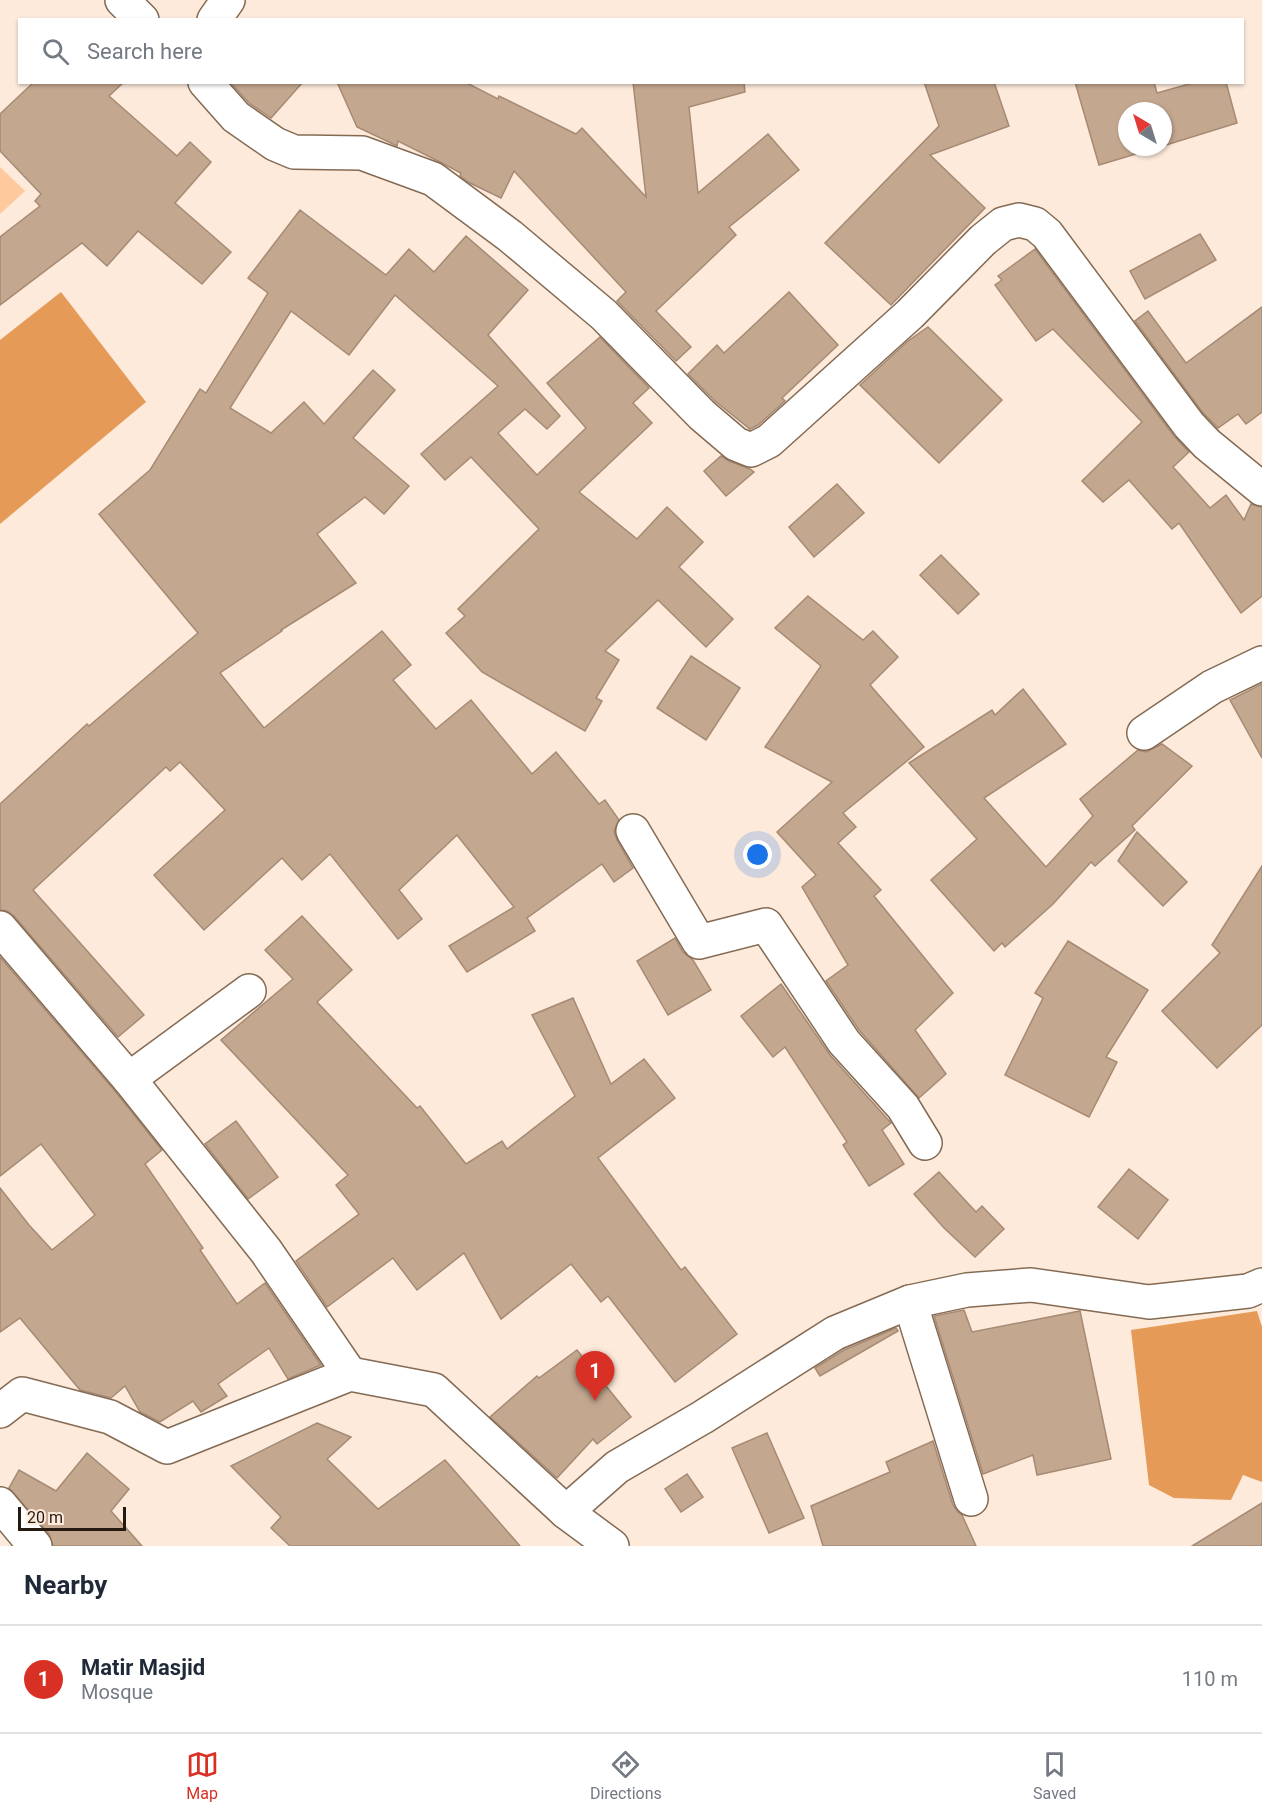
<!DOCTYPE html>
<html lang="en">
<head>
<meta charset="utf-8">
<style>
  :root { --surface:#fff; --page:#f2f2f3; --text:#1f2937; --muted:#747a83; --line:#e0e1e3; --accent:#d93025 }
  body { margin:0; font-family:Roboto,sans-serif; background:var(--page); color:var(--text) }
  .compass { position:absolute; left:1118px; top:102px; width:54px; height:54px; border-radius:50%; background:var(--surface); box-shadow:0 2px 4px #0004; rotate:322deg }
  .scale { position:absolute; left:18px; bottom:15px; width:108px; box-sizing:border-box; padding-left:6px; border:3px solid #251a11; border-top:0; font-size:16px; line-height:21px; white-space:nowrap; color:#251a11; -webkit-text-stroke:4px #fdeadb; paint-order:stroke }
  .you { position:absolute; left:758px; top:855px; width:21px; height:21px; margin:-15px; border:4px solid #fff; border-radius:50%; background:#1a73e8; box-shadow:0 0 0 9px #1a73e833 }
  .badge { display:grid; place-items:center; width:39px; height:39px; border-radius:50%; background:var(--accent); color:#fff; font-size:20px; font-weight:700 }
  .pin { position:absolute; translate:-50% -50px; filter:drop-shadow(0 2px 3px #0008) }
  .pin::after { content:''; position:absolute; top:32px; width:21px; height:18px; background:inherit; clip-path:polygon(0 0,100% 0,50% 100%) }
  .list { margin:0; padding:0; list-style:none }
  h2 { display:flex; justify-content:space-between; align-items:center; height:78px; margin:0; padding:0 24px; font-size:26px }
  h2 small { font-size:20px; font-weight:400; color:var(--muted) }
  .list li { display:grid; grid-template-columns:39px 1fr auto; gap:18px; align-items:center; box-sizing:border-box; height:108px; padding:0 24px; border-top:2px solid var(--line) }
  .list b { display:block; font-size:22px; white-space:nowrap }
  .list p { margin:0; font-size:20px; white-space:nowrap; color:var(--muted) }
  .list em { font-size:20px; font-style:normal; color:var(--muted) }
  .icon { flex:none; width:33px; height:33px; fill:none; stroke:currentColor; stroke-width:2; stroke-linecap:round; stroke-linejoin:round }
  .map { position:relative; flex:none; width:1262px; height:1546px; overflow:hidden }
  .search { position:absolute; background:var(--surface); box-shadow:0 2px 4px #0004; left:18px; right:18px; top:18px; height:66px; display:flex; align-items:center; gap:15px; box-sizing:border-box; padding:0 21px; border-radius:0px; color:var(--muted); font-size:22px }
  .sheet { height:186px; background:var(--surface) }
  nav { display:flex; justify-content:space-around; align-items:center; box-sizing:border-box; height:84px; border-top:2px solid var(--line); background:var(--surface); font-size:16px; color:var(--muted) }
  nav a { display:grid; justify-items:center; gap:3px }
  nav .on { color:var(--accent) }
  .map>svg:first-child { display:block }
</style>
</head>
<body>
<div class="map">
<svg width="1262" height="1546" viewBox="0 0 1262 1546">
  <rect width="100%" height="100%" fill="#fdeadb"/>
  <!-- green -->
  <polygon fill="#fdc99d" points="0,167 25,191 0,214"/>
  <!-- water -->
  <g fill="#e59b57">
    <polygon points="61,292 146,402 0,524 0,340"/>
    <polygon points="1257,1311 1262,1327 1262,1482 1243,1475 1231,1500 1174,1498 1149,1485 1131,1330"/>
  </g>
  <!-- building -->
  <g fill="#c4a78f" stroke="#a68a73" stroke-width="1.5">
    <polygon points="34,82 124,82 109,96 177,156 190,142 211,162 175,203 231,252 202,284 138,231 107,266 82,243 0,305 0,237 40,206 35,201 41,194 0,151 0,114"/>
    <polygon points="230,82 303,82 271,118 249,103"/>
    <polygon points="337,82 465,82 498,99 499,96 576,134 582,128 646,197 633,82 744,82 745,92 689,107 698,193 768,134 799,170 729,227 736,235 656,311 691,347 676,361 617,301 626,292 514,171 501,198 470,183 460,176 461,173 440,162 398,141 397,146 357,127"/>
    <polygon points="924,82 994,82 1009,126 930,155 985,208 891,305 825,243 939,126"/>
    <polygon points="1075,82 1154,82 1157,93 1196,82 1226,82 1237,123 1163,146 1163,111 1127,111 1127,147 1159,147 1099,165"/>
    <polygon points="300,210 386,275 409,249 434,272 466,236 528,290 488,335 560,416 547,429 525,409 498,433 537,475 586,428 547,383 600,337 649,388 633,403 652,423 579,492 637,539 667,507 703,542 679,567 733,619 706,647 658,600 605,651 619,660 596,698 602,701 585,731 482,672 446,633 465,616 458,609 539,529 471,457 445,480 421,454 498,386 395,295 349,355 291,311 230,408 271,433 304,402 324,424 373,370 395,390 353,438 409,486 384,514 365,497 317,534 356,583 281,630 282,631 220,673 264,728 382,631 411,665 393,680 436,729 471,700 532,774 556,752 599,804 605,800 619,820 614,831 617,840 633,868 614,882 602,864 527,918 535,931 467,972 449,946 514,907 457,835 399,890 422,919 398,939 330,854 302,880 282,858 204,930 154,875 225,810 180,762 170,771 166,767 33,890 144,1015 118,1037 14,916 7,911 0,910 0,804 87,724 89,726 198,633 99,514 150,470 200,389 206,393 268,293 248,278"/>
    <polygon points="1200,234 1216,260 1145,299 1130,271"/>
    <polygon points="1035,249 1174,436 1189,452 1173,467 1210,508 1226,495 1244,520 1251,504 1262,507 1262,596 1241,613 1179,523 1172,529 1129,480 1103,502 1082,481 1142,422 1053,329 1036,341 995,285 1002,280 998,276"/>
    <polygon points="789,292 838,345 782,398 785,401 758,425 750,429 715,401 688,374 717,345 724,353"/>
    <polygon points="1262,307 1262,412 1246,424 1238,414 1218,428 1203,413 1135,321 1148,311 1186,363"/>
    <polygon points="928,327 1002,400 939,463 860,385 908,341"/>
    <polygon points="721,456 729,461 750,469 754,472 726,496 704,471"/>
    <polygon points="837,484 864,513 814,557 789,527"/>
    <polygon points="941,555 979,594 958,614 920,575"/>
    <polygon points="808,596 863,640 873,631 898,657 870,685 924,747 843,813 856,827 838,843 881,890 874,896 953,993 915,1030 946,1074 919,1098 859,1030 826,981 848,965 802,887 816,875 777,832 832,782 765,747 821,666 775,628"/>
    <polygon points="691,656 740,688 706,740 657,708"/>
    <polygon points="1262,684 1262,758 1230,700"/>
    <polygon points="1023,689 1066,744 984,798 1046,867 1093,816 1080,799 1138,750 1146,752 1162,744 1192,766 1132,826 1135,830 1095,866 1091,862 1053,904 1005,947 1002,943 994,951 931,880 977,839 909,763 992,710 995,715"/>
    <polygon points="1137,832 1187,882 1163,906 1118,861"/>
    <polygon points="1262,866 1262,1025 1217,1068 1162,1011 1220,953 1212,945"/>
    <polygon points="302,916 352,970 317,1002 417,1108 420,1106 466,1164 502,1141 507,1149 575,1096 532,1015 573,998 611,1084 644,1059 675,1098 598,1158 681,1270 685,1267 737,1334 675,1382 608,1296 601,1302 571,1264 501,1319 464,1253 417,1290 393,1258 327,1307 296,1261 359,1214 336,1185 348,1175 221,1040 293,979 265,950"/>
    <polygon points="675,938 683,952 693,960 711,990 668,1015 637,961"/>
    <polygon points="1068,941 1148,990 1106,1057 1117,1062 1089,1117 1005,1075 1043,998 1035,993"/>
    <polygon points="0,957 115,1091 162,1150 145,1164 203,1248 200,1250 237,1304 265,1283 321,1365 288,1379 269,1348 218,1384 227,1396 201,1412 193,1401 160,1422 140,1412 125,1386 111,1398 80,1390 20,1318 0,1332 0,1188 29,1225 52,1250 95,1215 41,1144 0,1176"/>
    <polygon points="781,984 830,1055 891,1123 882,1130 904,1164 869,1186 843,1145 847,1142 785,1047 773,1057 741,1016"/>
    <polygon points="236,1121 278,1177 248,1199 205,1144"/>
    <polygon points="1129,1169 1168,1200 1138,1239 1098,1207"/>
    <polygon points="939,1172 976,1212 982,1206 1004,1229 975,1257 944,1228 914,1194"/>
    <polygon points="964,1310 972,1332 1080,1311 1111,1459 1037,1475 1033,1455 983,1474 934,1316"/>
    <polygon points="896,1328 898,1331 820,1376 815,1368 844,1350"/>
    <polygon points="577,1350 631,1417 597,1444 593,1439 557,1478 490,1417 537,1376 539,1378"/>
    <polygon points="317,1423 351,1437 327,1459 378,1509 445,1460 520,1546 290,1546 271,1528 281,1517 231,1466"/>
    <polygon points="767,1433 804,1518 769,1533 732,1448"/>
    <polygon points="933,1441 953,1505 958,1512 962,1515 976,1546 823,1546 811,1506 890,1472 886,1462"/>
    <polygon points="87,1453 129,1489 111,1511 142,1546 53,1546 49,1534 9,1488 19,1470 56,1491"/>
    <polygon points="687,1474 703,1497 681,1512 665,1489"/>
    <polygon points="1262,1503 1262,1546 1192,1546"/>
  </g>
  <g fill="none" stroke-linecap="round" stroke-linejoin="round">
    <defs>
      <g id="street">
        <polyline points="122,0 142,20"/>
        <polyline points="214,20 228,0"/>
        <polyline points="205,82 236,117 275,144 294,152 362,153 433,179 510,236 604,315 702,415 736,444 751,450 769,441 910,314 983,240 1003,224 1019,220 1035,224 1047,234 1189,425 1207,444 1262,489"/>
        <polyline points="1144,733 1212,687 1262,663"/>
        <polyline points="633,831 699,942 766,925 844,1042 903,1107 925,1143"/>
        <polyline points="0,928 129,1079 266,1251 350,1374"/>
        <polyline points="129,1079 249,991"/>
        <polyline points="910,1302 971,1499"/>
        <polyline points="0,1411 22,1394 110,1417 167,1447 350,1374 434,1390 566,1512 617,1467 703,1417 835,1333 910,1302 967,1290 1031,1285 1149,1302 1248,1291 1262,1285"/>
        <polyline points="0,1504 35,1546"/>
        <polyline points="566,1512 612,1546"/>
      </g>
    </defs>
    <!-- street casing -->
    <use href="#street" stroke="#846a53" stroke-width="36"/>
    <!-- street -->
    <use href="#street" stroke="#fff" stroke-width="33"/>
  </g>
</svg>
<svg class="compass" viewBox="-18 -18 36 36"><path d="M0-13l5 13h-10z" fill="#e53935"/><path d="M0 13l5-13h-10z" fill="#747a83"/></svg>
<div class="scale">20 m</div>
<div class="you"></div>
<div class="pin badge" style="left:595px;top:1401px">1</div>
<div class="search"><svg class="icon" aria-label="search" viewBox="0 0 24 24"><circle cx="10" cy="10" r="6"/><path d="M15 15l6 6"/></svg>Search here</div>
</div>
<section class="sheet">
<h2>Nearby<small></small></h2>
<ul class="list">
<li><span class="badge">1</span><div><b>Matir Masjid</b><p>Mosque</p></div><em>110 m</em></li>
</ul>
</section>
<nav>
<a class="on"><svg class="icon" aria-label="map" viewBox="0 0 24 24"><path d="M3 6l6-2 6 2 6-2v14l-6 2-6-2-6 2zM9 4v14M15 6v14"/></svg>Map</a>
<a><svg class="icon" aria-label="directions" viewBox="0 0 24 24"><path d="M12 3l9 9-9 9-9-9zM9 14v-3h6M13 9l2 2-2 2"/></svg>Directions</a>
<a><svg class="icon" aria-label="saved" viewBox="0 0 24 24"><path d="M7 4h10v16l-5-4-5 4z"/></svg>Saved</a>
</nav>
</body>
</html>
